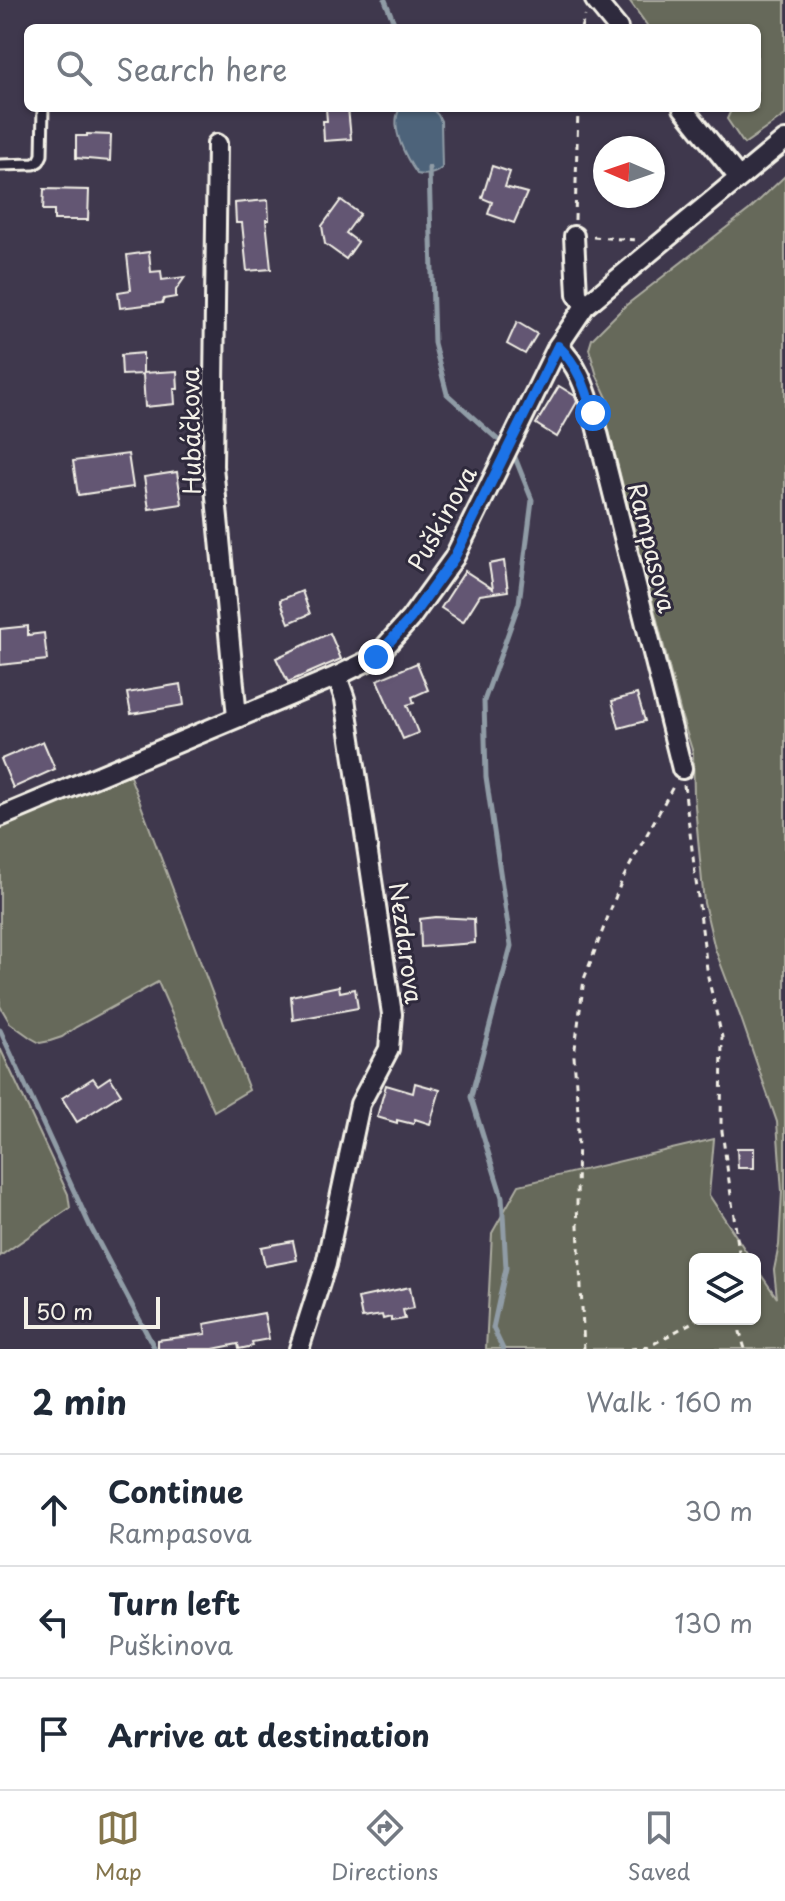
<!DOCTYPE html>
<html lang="en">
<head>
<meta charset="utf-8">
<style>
  :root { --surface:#fff; --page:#f6f6f7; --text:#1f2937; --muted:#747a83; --line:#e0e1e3; --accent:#84754c }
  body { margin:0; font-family:"Playpen Sans",sans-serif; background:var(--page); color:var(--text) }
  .controls { position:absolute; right:24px; bottom:24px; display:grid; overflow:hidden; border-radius:12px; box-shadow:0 2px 6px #0004 }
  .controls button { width:72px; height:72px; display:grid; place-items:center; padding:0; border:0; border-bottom:2px solid var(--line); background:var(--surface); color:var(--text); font:40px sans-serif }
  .compass { position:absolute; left:593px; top:136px; width:72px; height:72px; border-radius:50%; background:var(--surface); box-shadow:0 2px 6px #0004; rotate:272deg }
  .scale { position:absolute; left:24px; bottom:20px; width:136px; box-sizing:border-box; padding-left:8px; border:4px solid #f4f1e8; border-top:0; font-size:22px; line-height:28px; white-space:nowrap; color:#f4f1e8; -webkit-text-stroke:6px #2f2a3d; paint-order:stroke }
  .stop { position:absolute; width:24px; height:24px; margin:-18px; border:6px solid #1a73e8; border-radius:50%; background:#fff }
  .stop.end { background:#1a73e8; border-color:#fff; box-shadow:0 2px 8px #0008 }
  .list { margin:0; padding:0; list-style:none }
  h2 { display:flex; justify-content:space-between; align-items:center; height:104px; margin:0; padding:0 32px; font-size:34px }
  h2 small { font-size:26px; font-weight:400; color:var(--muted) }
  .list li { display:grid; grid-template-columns:52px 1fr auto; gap:24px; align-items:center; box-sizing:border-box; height:112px; padding:0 32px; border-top:2px solid var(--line) }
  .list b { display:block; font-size:30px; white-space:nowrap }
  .list p { margin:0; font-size:26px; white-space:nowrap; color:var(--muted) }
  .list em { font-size:26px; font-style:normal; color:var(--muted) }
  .icon { flex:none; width:44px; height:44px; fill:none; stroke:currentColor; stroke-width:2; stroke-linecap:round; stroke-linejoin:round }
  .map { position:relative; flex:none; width:785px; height:1349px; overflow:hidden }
  .search { position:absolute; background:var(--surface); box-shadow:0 2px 6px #0004; left:24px; right:24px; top:24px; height:88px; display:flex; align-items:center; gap:20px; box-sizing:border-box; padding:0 28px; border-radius:12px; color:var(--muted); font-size:30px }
  .sheet { height:440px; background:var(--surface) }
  nav { display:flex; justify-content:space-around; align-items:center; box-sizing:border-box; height:112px; border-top:2px solid var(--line); background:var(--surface); font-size:22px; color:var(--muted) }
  nav a { display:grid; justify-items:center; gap:4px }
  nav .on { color:var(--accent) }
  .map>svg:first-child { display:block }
</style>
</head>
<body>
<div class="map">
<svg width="785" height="1349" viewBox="0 0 785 1349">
  <rect width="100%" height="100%" fill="#3f384d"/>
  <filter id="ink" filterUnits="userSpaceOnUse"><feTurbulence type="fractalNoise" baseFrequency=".0125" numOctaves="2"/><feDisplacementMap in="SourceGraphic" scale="16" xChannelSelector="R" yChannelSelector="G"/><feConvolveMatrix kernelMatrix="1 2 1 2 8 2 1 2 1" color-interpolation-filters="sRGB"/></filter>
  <g filter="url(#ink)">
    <!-- green -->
    <g fill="#66695a" stroke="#adada1" stroke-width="2">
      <polygon points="629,0 785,0 785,115 744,144 727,119 732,108 757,108 757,28 649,28"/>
      <polygon points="785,176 785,1349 486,1349 492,1233 519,1185 714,1139 709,1195 751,1259 695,1259 695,1319 755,1319 755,1266 777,1298 774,1270 779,1245 782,1192 777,1122 740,1015 715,949 704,903 694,795 693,753 682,718 606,419 609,410 608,400 597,376 589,349 592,339 625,306 749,210"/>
      <polygon points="128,771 249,1090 214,1111 158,982 76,1027 62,1037 50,1041 40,1043 31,1038 10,1023 0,1006 0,828"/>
      <polygon points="0,1048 68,1194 70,1208 0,1256"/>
    </g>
    <!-- water -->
    <path fill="#4e637a" stroke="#909ca6" stroke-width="2" d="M 408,108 L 431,108 L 438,115 L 441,121 L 442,168 C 435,174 426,176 417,174 C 406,158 390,129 399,110 Z"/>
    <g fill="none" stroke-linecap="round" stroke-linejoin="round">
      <!-- stream -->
      <g stroke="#909ca6" stroke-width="5">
        <polyline points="385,0 396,28"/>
        <polyline points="429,168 434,343 447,394 497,439"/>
        <polyline points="0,1030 90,1226 155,1349"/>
        <polyline points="503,1349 493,1328 506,1268 502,1197 471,1097 511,946 486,777 484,701 519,603 532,500 514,455"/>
      </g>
    </g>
    <!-- building -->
    <g fill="#635773" stroke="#f4f1e8" stroke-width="2">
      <polygon points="326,108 348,108 351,139 324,141 323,121 327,121"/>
      <polygon points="87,134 111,135 110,161 76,158 76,136 87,136"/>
      <polygon points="492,166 510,172 505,187 527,193 514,223 488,214 492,202 482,198"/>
      <polygon points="44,189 89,190 88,220 54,220 54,210 43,210"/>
      <polygon points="268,200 269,220 266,220 271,269 247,271 242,223 236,223 235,203"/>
      <polygon points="341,200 360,214 346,233 358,242 346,259 325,244 322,226"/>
      <polygon points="149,252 151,272 161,271 162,280 185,277 176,290 176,297 164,299 162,303 120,308 118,292 131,290 127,255"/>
      <polygon points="517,322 537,334 525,354 507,344"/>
      <polygon points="143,353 143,373 177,371 178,389 174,389 175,404 145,407 143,374 122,375 121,355"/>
      <polygon points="559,386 575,396 577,402 557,437 536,424"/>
      <polygon points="128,454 133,487 78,495 73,461"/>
      <polygon points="177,472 182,504 149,509 144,477"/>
      <polygon points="504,561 508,591 480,595 463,622 441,608 465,571 493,589 489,564"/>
      <polygon points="302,591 310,614 289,623 280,600"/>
      <polygon points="28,626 28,635 44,633 47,660 0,665 0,629"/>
      <polygon points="330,633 341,659 288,682 276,658"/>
      <polygon points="417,663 428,690 412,697 414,703 407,705 418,733 403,739 377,680"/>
      <polygon points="181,684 184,705 131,714 127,693"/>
      <polygon points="637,694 645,721 619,728 612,701"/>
      <polygon points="43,741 55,769 13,788 1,759"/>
      <polygon points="436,917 474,919 475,943 421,947 420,919"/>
      <polygon points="339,986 340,992 355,989 358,1008 293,1020 291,996"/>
      <polygon points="110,1077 121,1094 77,1122 62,1098 93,1078 98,1085"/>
      <polygon points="415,1083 440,1090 430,1124 415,1119 413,1124 397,1120 397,1123 377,1117 386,1085 413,1093"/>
      <polygon points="737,1148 754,1148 754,1168 738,1168"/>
      <polygon points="293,1241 297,1260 265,1266 261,1247"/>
      <polygon points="410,1287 414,1308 403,1310 405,1319 391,1321 391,1317 383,1319 382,1315 362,1318 358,1298"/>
      <polygon points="264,1313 269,1339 252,1342 253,1346 239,1349 238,1344 213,1349 158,1349 158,1340 206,1334 204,1324"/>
    </g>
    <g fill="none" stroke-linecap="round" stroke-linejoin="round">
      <defs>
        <polyline id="service" points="0,165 34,164 39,161 42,155 43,108"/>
        <g id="minor">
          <polyline points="595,0 618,28"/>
          <polyline points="683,108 739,178"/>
          <polyline points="217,144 213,466 237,717"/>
          <polyline points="574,236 577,294 585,306"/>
          <path d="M 558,346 C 578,365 585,387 593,413 L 682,769"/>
          <polyline points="0,817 337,676 376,657 410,619 454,558 558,346 585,306 785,140"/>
          <polyline points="299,1349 326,1264 360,1104 389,1049 392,1014 345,699 337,676"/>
        </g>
      </defs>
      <!-- service casing -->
      <use href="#service" stroke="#f4f1e8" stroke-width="15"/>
      <!-- minor casing -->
      <use href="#minor" stroke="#f4f1e8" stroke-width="24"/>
      <!-- path -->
      <g stroke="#f4f1e8" stroke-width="3" stroke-dasharray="6 6" stroke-linecap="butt">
        <polyline points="581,28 585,16"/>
        <polyline points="575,220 578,108"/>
        <polyline points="593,237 637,240"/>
        <polyline points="684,785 708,977 722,1037 721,1124 740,1259"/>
        <polyline points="740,1319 740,1332 745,1349"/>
        <polyline points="584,1349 577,1205 578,1112 574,1056 584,979 622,880 675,783"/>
        <polyline points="631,1349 648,1347 698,1319"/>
      </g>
      <!-- service -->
      <use href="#service" stroke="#2f2a3d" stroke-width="9"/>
      <!-- minor -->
      <use href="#minor" stroke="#2f2a3d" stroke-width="18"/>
    </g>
  </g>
  <g fill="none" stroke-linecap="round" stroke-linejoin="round" filter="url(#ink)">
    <!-- route -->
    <path stroke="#1a73e8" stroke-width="10" d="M 376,657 L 410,619 L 454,558 L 558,346 C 578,365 585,387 593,413"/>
  </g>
  <g text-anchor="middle" stroke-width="6" stroke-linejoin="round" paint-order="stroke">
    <!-- street labels -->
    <g font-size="24" fill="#f4f1e8" stroke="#2f2a3d">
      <text transform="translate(192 431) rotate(-91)" y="8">Hubáčkova</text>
      <text transform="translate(443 519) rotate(-61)" y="8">Puškinova</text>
      <text transform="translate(651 548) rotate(76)" y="8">Rampasova</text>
      <text transform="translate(405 943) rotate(82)" y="8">Nezdarova</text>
    </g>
  </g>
</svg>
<div class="controls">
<button><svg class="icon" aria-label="layers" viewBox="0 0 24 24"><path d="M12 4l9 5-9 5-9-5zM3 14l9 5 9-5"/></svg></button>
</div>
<svg class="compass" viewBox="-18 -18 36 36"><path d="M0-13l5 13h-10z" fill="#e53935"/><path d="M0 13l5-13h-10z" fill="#747a83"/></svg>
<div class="scale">50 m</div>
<div class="stop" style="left:593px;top:413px"></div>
<div class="stop end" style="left:376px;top:657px"></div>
<div class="search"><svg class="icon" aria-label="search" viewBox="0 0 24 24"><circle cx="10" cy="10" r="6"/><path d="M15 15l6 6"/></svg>Search here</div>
</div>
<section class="sheet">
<h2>2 min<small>Walk · 160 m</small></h2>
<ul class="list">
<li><svg class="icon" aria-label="ahead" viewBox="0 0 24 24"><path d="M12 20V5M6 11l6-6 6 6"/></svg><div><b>Continue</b><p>Rampasova</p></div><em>30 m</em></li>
<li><svg class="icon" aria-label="left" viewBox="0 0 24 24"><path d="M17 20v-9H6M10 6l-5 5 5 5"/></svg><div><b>Turn left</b><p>Puškinova</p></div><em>130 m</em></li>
<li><svg class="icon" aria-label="arrive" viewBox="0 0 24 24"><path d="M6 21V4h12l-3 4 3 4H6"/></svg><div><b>Arrive at destination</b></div></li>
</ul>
</section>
<nav>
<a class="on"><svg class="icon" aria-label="map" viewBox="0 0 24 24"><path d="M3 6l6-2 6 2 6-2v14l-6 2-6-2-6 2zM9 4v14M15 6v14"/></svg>Map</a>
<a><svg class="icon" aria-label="directions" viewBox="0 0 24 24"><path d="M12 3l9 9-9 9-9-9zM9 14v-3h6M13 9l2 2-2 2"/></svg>Directions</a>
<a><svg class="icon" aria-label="saved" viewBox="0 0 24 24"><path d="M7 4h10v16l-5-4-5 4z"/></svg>Saved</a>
</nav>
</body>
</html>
